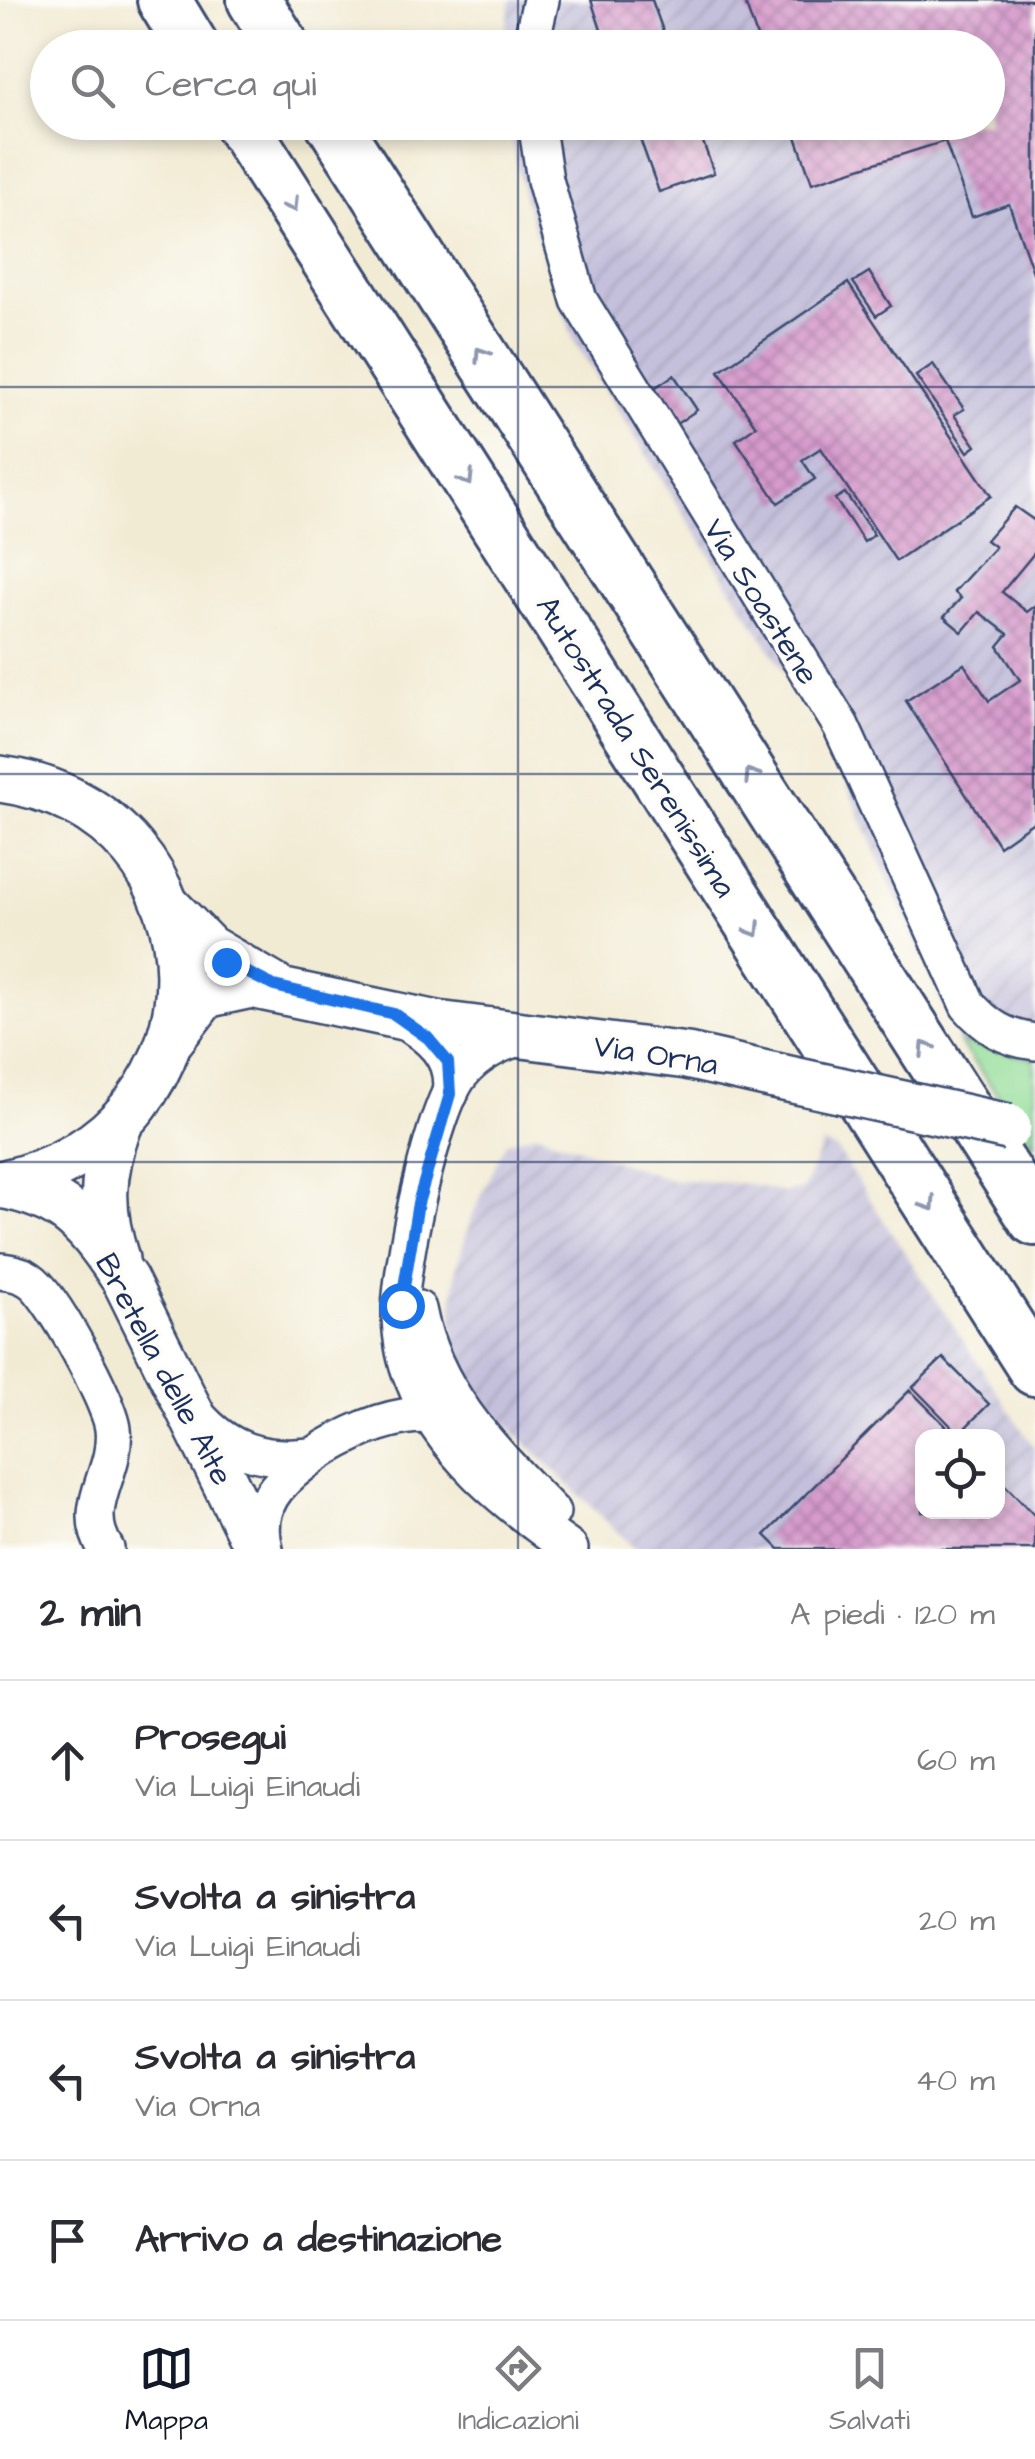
<!DOCTYPE html>
<html lang="it">
<head>
<meta charset="utf-8">
<style>
  :root { --surface:#fff; --page:#f7f7f7; --text:#2b2b33; --muted:#7c7c81; --line:#e1e1e2; --accent:#111827 }
  body { margin:0; font-family:"Architects Daughter",sans-serif; background:var(--page); color:var(--text) }
  .controls { position:absolute; right:30px; bottom:30px; display:grid; overflow:hidden; border-radius:20px; box-shadow:0 5px 15px #0003 }
  .controls button { width:90px; height:90px; display:grid; place-items:center; padding:0; border:0; border-bottom:2px solid var(--line); background:var(--surface); color:var(--text); font:50px sans-serif }
  .stop { position:absolute; width:30px; height:30px; margin:-22px; border:8px solid #1a73e8; border-radius:50%; background:#fff }
  .stop.end { background:#1a73e8; border-color:#fff; box-shadow:0 2px 10px #0008 }
  .list { margin:0; padding:0; list-style:none }
  h2 { display:flex; justify-content:space-between; align-items:center; height:130px; margin:0; padding:0 40px; font-size:42px }
  h2 small { font-size:32px; font-weight:400; color:var(--muted) }
  .list li { display:grid; grid-template-columns:65px 1fr auto; gap:30px; align-items:center; box-sizing:border-box; height:160px; padding:0 40px; border-top:2px solid var(--line) }
  .list b { display:block; font-size:38px; white-space:nowrap }
  .list p { margin:0; font-size:32px; white-space:nowrap; color:var(--muted) }
  .list em { font-size:32px; font-style:normal; color:var(--muted) }
  .icon { flex:none; width:55px; height:55px; fill:none; stroke:currentColor; stroke-width:2; stroke-linecap:round; stroke-linejoin:round }
  .map { position:relative; flex:none; width:1035px; height:1549px; overflow:hidden }
  .search { position:absolute; background:var(--surface); box-shadow:0 5px 15px #0003; left:30px; right:30px; top:30px; height:110px; display:flex; align-items:center; gap:25px; box-sizing:border-box; padding:0 35px; border-radius:55px; color:var(--muted); font-size:38px }
  .sheet { height:770px; background:var(--surface) }
  nav { display:flex; justify-content:space-around; align-items:center; box-sizing:border-box; height:140px; border-top:2px solid var(--line); background:var(--surface); font-size:28px; color:var(--muted) }
  nav a { display:grid; justify-items:center; gap:5px }
  nav .on { color:var(--accent) }
  .map>svg:first-child { display:block }
</style>
</head>
<body>
<div class="map">
<svg width="1035" height="1549" viewBox="0 0 1035 1549">
  <defs>
    <pattern id="industrial-furrows" width="10" height="10" patternUnits="userSpaceOnUse" patternTransform="scale(2.5)"><rect width="10" height="10" fill="#c4c0db"/><path d="M-1 1l2-2M0 10L10 0M9 11l2-2" fill="none" stroke="#a8a5be"/></pattern>
    <pattern id="building-cross-hatch" width="8" height="8" patternUnits="userSpaceOnUse" patternTransform="scale(2.5)"><rect width="8" height="8" fill="#d79bcc"/><path d="M0 0l8 8M0 8l8-8" fill="none" stroke="#ae7fa9"/></pattern>
  </defs>
  <rect width="100%" height="100%" fill="#fdfcf7"/>
  <filter id="ink" filterUnits="userSpaceOnUse"><feTurbulence type="fractalNoise" baseFrequency=".01" numOctaves="2"/><feDisplacementMap in="SourceGraphic" scale="20" xChannelSelector="R" yChannelSelector="G"/><feConvolveMatrix kernelMatrix="1 2 1 2 8 2 1 2 1" color-interpolation-filters="sRGB"/></filter>
  <filter id="wash" filterUnits="userSpaceOnUse"><feTurbulence type="fractalNoise" baseFrequency=".0048" numOctaves="4" result="noise"/><feDisplacementMap in="SourceGraphic" scale="40" xChannelSelector="R" yChannelSelector="G"/><feGaussianBlur stdDeviation="2.25" result="paint"/><feColorMatrix in="noise" values="0 0 0 0 0 0 0 0 0 0 0 0 0 0 0 0 0 1.4 0 .05"/><feComposite in="paint" operator="in"/></filter>
  <g filter="url(#wash)">
    <rect width="100%" height="100%" fill="#f2ebd4"/>
    <!-- industrial -->
    <g fill="url(#industrial-furrows)" fill-rule="evenodd">
      <polygon points="511,0 1035,0 1035,1059 959,1042 826,737 574,341 524,198 508,123 988,122 988,48 502,48"/>
      <path d="M 536,1133 L 669,1179 L 750,1184 L 784,1193 L 803,1189 L 822,1144 L 837,1150 L 1035,1449 L 1035,1549 L 635,1549 L 494,1412 L 463,1375 L 457,1355 L 452,1321 L 456,1269 L 472,1216 L 506,1143 ZM 922,1436 L 998,1436 L 998,1512 L 922,1512 Z"/>
    </g>
    <!-- green -->
    <polygon fill="#93dd98" stroke="#57867b" stroke-width="2.5" points="959,1042 1035,1059 1035,1146"/>
    <g id="blocks">
      <!-- building -->
      <g fill="url(#building-cross-hatch)">
        <polygon points="591,0 652,0 669,48 607,48"/>
        <polygon points="744,0 1035,0 1035,278 1009,204 972,217 945,141 812,183 791,122 988,122 988,48 761,48"/>
        <polygon points="634,122 696,122 714,173 659,192"/>
        <polygon points="869,272 891,306 876,316 853,282"/>
        <polygon points="848,283 991,496 896,561 821,448 802,460 815,479 778,503 736,440 756,426 719,371"/>
        <polygon points="933,364 964,409 954,415 976,446 968,452 916,376"/>
        <polygon points="674,375 697,410 669,429 647,393"/>
        <polygon points="845,493 874,535 864,542 835,499"/>
        <polygon points="1015,507 1035,521 1035,552 1002,592 1027,612 1035,606 1035,821 999,846 906,701 964,664 989,701 1020,680 998,646 1008,634 979,612 962,632 944,617 961,598 954,592 995,547 986,540"/>
        <polygon points="943,1358 989,1404 959,1434 913,1387"/>
        <polygon points="910,1390 956,1436 922,1436 922,1512 998,1512 998,1478 1035,1516 1035,1549 779,1549 765,1535"/>
      </g>
    </g>
  </g>
  <g filter="url(#ink)">
    <use href="#blocks" fill-opacity="0" stroke="#3b4b70" stroke-width="2.5"/>
    <g fill="none" stroke-linecap="round" stroke-linejoin="round">
      <defs>
        <g id="minor">
          <polyline points="530,48 541,0"/>
          <path d="M 536,122 L 545,180 L 579,300 L 841,726 L 968,1005 C 987,1027 1005,1038 1035,1042"/>
          <path d="M 399,1018 C 429,1035 456,1056 450,1094"/>
          <path d="M 526,1035 C 501,1043 478,1053 461,1074 C 432,1110 399,1269 400,1317 C 401,1338 404,1359 412,1377 C 441,1453 506,1503 570,1549"/>
          <path d="M 0,1271 C 10,1272 22,1274 30,1280 C 52,1294 110,1402 113,1429 C 118,1474 78,1506 106,1549"/>
          <path d="M 418,1309 C 434,1394 494,1452 552,1512"/>
          <path d="M 196,1414 C 228,1452 264,1461 311,1456"/>
          <path d="M 265,1549 C 260,1530 261,1513 271,1496 C 296,1455 402,1397 448,1421"/>
        </g>
        <g id="major">
          <path d="M 0,779 C 234,811 243,1134 0,1184"/>
          <polyline points="166,905 208,948 273,986"/>
          <polyline points="172,1038 205,995 251,985 437,1024 687,1056 775,1076"/>
          <path d="M 0,1185 C 67,1196 89,1226 125,1280 L 258,1549"/>
          <path d="M 116,1259 C 100,1210 101,1174 119,1125"/>
        </g>
        <g id="highway">
          <polyline points="164,0 193,48"/>
          <polyline points="254,0 284,48"/>
          <polyline points="240,122 1035,1369"/>
          <polyline points="332,122 1035,1219"/>
        </g>
      </defs>
      <!-- minor casing -->
      <use href="#minor" stroke="#3b4b70" stroke-width="40"/>
      <!-- major casing -->
      <use href="#major" stroke="#3b4b70" stroke-width="50"/>
      <!-- highway casing -->
      <use href="#highway" stroke="#3b4b70" stroke-width="58"/>
      <!-- minor -->
      <use href="#minor" stroke="#fff" stroke-width="35"/>
      <!-- major -->
      <use href="#major" stroke="#fff" stroke-width="45"/>
      <!-- highway -->
      <use href="#highway" stroke="#fff" stroke-width="52"/>
      <defs>
        <polyline id="major-bridge" points="775,1076 1008,1127"/>
      </defs>
      <!-- major-bridge casing -->
      <use href="#major-bridge" stroke="#3b4b70" stroke-width="50" stroke-linecap="butt"/>
      <!-- major-bridge -->
      <use href="#major-bridge" stroke="#fff" stroke-width="45"/>
    </g>
    <!-- one-way arrows -->
    <defs><path id="oneway-chevron" d="M-2-3.5L2.5 0L-2 3.5" fill="none" stroke-width="1.6" stroke-linecap="round" stroke-linejoin="round" transform="scale(2.5)"/></defs>
    <g stroke="#8d97ae">
      <use href="#oneway-chevron" transform="translate(292 205) rotate(58)"/>
      <use href="#oneway-chevron" transform="translate(481 354) rotate(-123)"/>
      <use href="#oneway-chevron" transform="translate(467 479) rotate(58)"/>
      <use href="#oneway-chevron" transform="translate(751 775) rotate(-123)"/>
      <use href="#oneway-chevron" transform="translate(754 930) rotate(58)"/>
      <use href="#oneway-chevron" transform="translate(926 1048) rotate(-123)"/>
      <use href="#oneway-chevron" transform="translate(929 1204) rotate(57)"/>
    </g>
  </g>
  <g fill="none" stroke-linecap="round" stroke-linejoin="round" filter="url(#ink)">
    <!-- route -->
    <polyline stroke="#1a73e8" stroke-width="12" points="226,962 274,986 394,1014 428,1038 448,1062 450,1094 418,1203 401,1305"/>
  </g>
  <!-- grid -->
  <path fill="none" stroke="#1b2f5e" stroke-width="2.5" stroke-opacity="0.55" d="M 518,0 L 518,48M 518,122 L 518,1549M 0,387 L 1035,387M 0,774 L 1035,774M 0,1162 L 1035,1162"/>
  <g text-anchor="middle" stroke-width="8" stroke-linejoin="round" paint-order="stroke">
    <!-- street labels -->
    <g font-size="32" fill="#1b2f5e" stroke="#fdfcf7">
      <text transform="translate(762 601) rotate(58)" y="11">Via Soastene</text>
      <text transform="translate(637 746) rotate(58)" y="11">Autostrada Serenissima</text>
      <text transform="translate(656 1054) rotate(9)" y="11">Via Orna</text>
      <text transform="translate(165 1369) rotate(62)" y="11">Bretella delle Alte</text>
    </g>
  </g>
</svg>
<div class="controls">
<button><svg class="icon" aria-label="locate" viewBox="0 0 24 24"><circle cx="12" cy="12" r="6"/><path d="M12 2v4M12 18v4M2 12h4M18 12h4"/></svg></button>
</div>
<div class="stop" style="left:401px;top:1305px"></div>
<div class="stop end" style="left:226px;top:962px"></div>
<div class="search"><svg class="icon" aria-label="search" viewBox="0 0 24 24"><circle cx="10" cy="10" r="6"/><path d="M15 15l6 6"/></svg>Cerca qui</div>
</div>
<section class="sheet">
<h2>2 min<small>A piedi · 120 m</small></h2>
<ul class="list">
<li><svg class="icon" aria-label="ahead" viewBox="0 0 24 24"><path d="M12 20V5M6 11l6-6 6 6"/></svg><div><b>Prosegui</b><p>Via Luigi Einaudi</p></div><em>60 m</em></li>
<li><svg class="icon" aria-label="left" viewBox="0 0 24 24"><path d="M17 20v-9H6M10 6l-5 5 5 5"/></svg><div><b>Svolta a sinistra</b><p>Via Luigi Einaudi</p></div><em>20 m</em></li>
<li><svg class="icon" aria-label="left" viewBox="0 0 24 24"><path d="M17 20v-9H6M10 6l-5 5 5 5"/></svg><div><b>Svolta a sinistra</b><p>Via Orna</p></div><em>40 m</em></li>
<li><svg class="icon" aria-label="arrive" viewBox="0 0 24 24"><path d="M6 21V4h12l-3 4 3 4H6"/></svg><div><b>Arrivo a destinazione</b></div></li>
</ul>
</section>
<nav>
<a class="on"><svg class="icon" aria-label="map" viewBox="0 0 24 24"><path d="M3 6l6-2 6 2 6-2v14l-6 2-6-2-6 2zM9 4v14M15 6v14"/></svg>Mappa</a>
<a><svg class="icon" aria-label="directions" viewBox="0 0 24 24"><path d="M12 3l9 9-9 9-9-9zM9 14v-3h6M13 9l2 2-2 2"/></svg>Indicazioni</a>
<a><svg class="icon" aria-label="saved" viewBox="0 0 24 24"><path d="M7 4h10v16l-5-4-5 4z"/></svg>Salvati</a>
</nav>
</body>
</html>
